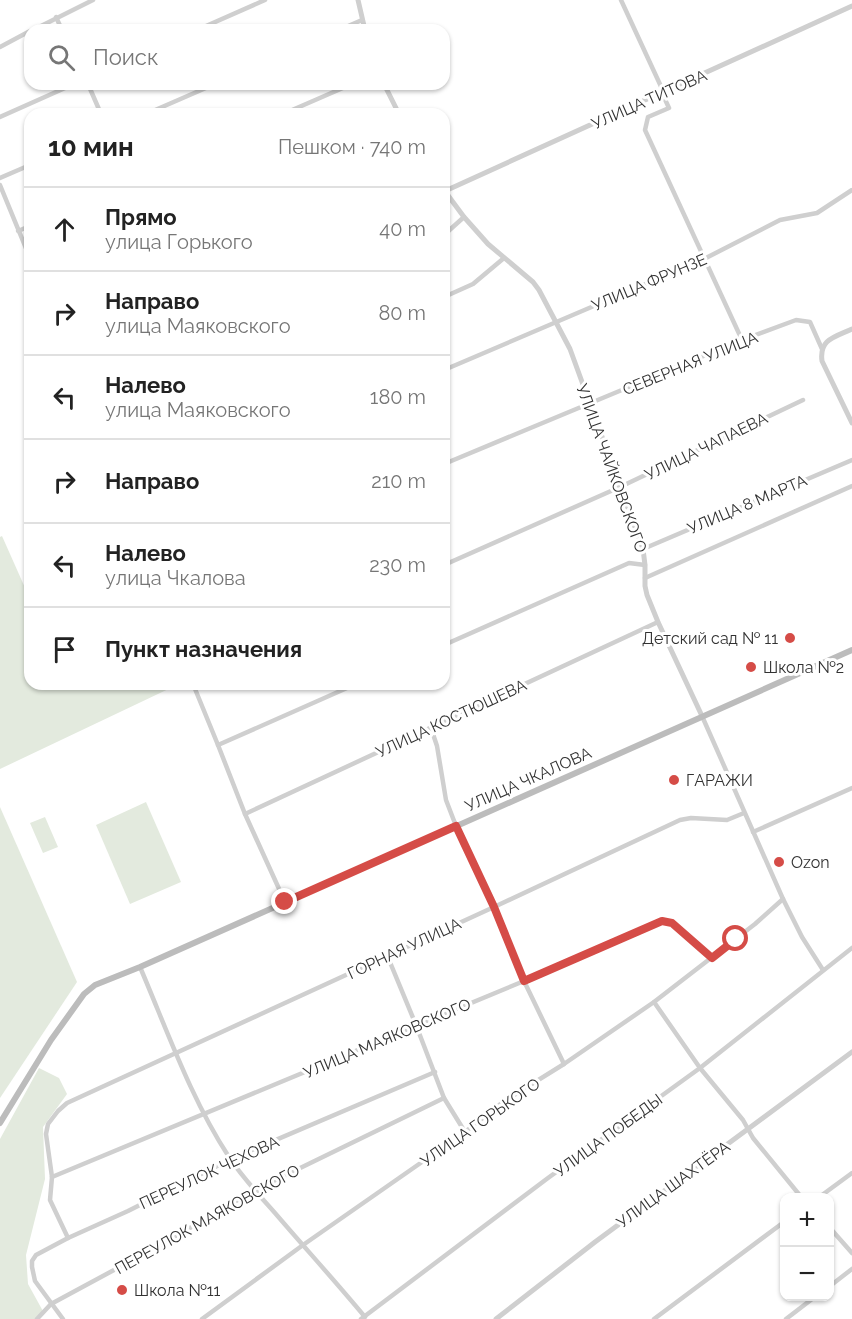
<!DOCTYPE html>
<html lang="ru">
<head>
<meta charset="utf-8">
<style>
  :root { --surface:#fff; --page:#f2f2f2; --text:#222; --muted:#767676; --line:#e0e0e0 }
  body { margin:0; font-family:Raleway,sans-serif; background:var(--page); color:var(--text) }
  .controls { position:absolute; right:18px; bottom:18px; display:grid; overflow:hidden; border-radius:12px; box-shadow:0 2px 4px #0004 }
  .controls button { width:54px; height:54px; display:grid; place-items:center; padding:0; border:0; border-bottom:2px solid var(--line); background:var(--surface); color:var(--text); font:30px sans-serif }
  .stop { position:absolute; width:18px; height:18px; margin:-14px; border:4px solid #d54c47; border-radius:50%; background:#fff }
  .stop.end { background:#d54c47; border-color:#fff; box-shadow:0 2px 6px #0008 }
  .list { margin:0; padding:0; list-style:none }
  h2 { display:flex; justify-content:space-between; align-items:center; height:78px; margin:0; padding:0 24px; font-size:26px }
  h2 small { font-size:20px; font-weight:400; color:var(--muted) }
  .list li { display:grid; grid-template-columns:39px 1fr auto; gap:18px; align-items:center; box-sizing:border-box; height:84px; padding:0 24px; border-top:2px solid var(--line) }
  .list b { display:block; font-size:22px; white-space:nowrap }
  .list p { margin:0; font-size:20px; white-space:nowrap; color:var(--muted) }
  .list em { font-size:20px; font-style:normal; color:var(--muted) }
  .icon { flex:none; width:33px; height:33px; fill:none; stroke:currentColor; stroke-width:2; stroke-linecap:round; stroke-linejoin:round }
  .map { position:relative; flex:none; width:852px; height:1319px; overflow:hidden }
  .search { position:absolute; background:var(--surface); box-shadow:0 2px 4px #0004; left:24px; top:24px; width:426px; height:66px; display:flex; align-items:center; gap:15px; box-sizing:border-box; padding:0 21px; border-radius:18px; color:var(--muted); font-size:22px }
  .panel { position:absolute; background:var(--surface); box-shadow:0 2px 4px #0004; left:24px; top:108px; width:426px; height:582px; border-radius:18px }
  .map>svg:first-child { display:block }
</style>
</head>
<body>
<div class="map">
<svg width="852" height="1319" viewBox="0 0 852 1319">
  <rect width="100%" height="100%" fill="#fff"/>
  <!-- green -->
  <g fill="#e3eade">
    <polygon points="2,536 30,599 30,684 179,684 0,769 0,537"/>
    <polygon points="146,802 181,882 130,904 96,825"/>
    <polygon points="0,807 77,982 0,1098"/>
    <polygon points="45,817 58,847 43,853 30,823"/>
    <polygon points="39,1068 59,1078 67,1094 43,1127 45,1179 26,1255 28,1284 44,1313 38,1319 0,1319 0,1139"/>
  </g>
  <g fill="none" stroke-linecap="round" stroke-linejoin="round">
    <!-- minor -->
    <g stroke="#cfcfcf" stroke-width="4.5">
      <polyline points="621,0 664,93"/>
      <polyline points="56,17 62,30"/>
      <polyline points="33,30 93,0"/>
      <polyline points="197,30 265,0"/>
      <polyline points="339,30 362,20"/>
      <polyline points="0,47 30,31"/>
      <polyline points="88,84 101,114"/>
      <polyline points="662,93 669,108 648,117 645,130 742,340"/>
      <polyline points="146,114 215,84"/>
      <polyline points="283,114 352,84"/>
      <polyline points="0,117 74,84"/>
      <polyline points="0,178 30,165"/>
      <polyline points="0,185 30,258"/>
      <polyline points="18,231 30,226"/>
      <polyline points="444,235 464,217"/>
      <polyline points="444,297 473,284 504,258"/>
      <polyline points="444,370 704,259 780,220 817,213 852,190"/>
      <polyline points="444,464 742,340 796,320 810,322 822,349"/>
      <polyline points="643,549 852,460"/>
      <polyline points="444,565 620,487 803,400"/>
      <polyline points="645,578 852,486"/>
      <polyline points="444,645 629,563 645,565"/>
      <polyline points="193,684 218,745 245,814 285,902"/>
      <polyline points="702,716 783,899 802,937 823,970"/>
      <polyline points="431,728 437,746 446,800 456,826 494,907 524,981 564,1064"/>
      <polyline points="218,745 356,684"/>
      <polyline points="245,814 658,622"/>
      <polyline points="753,832 852,788"/>
      <polyline points="387,955 416,1025 444,1098"/>
      <path d="M 140,967 C 167,1030 191,1099 229,1157 C 242,1177 259,1195 275,1213 C 305,1248 336,1282 365,1317"/>
      <polyline points="654,1002 700,1068 743,1120 753,1138 802,1198"/>
      <polyline points="52,1177 524,981 662,921 672,923 712,958"/>
      <polyline points="818,1198 852,1173"/>
      <polyline points="830,1228 852,1253"/>
      <polyline points="68,1238 50,1200 52,1177 46,1134 48,1124 58,1111 67,1103 494,907 680,820 691,818 727,820 744,813"/>
      <polyline points="830,1286 852,1269"/>
      <polyline points="37,1319 51,1304 164,1243 255,1190 444,1098 465,1132"/>
      <polyline points="63,1319 35,1281 32,1267 32,1261 36,1255 68,1238 128,1211 231,1159 435,1072"/>
      <polyline points="202,1319 303,1245 465,1132 503,1102 564,1064 654,1002 755,924 783,899"/>
      <polyline points="361,1319 548,1178 700,1068 852,948"/>
      <polyline points="654,1319 784,1222"/>
      <polyline points="786,1319 816,1296"/>
    </g>
    <!-- tertiary -->
    <g stroke="#cfcfcf" stroke-width="5">
      <polyline points="358,0 365,30"/>
      <polyline points="384,84 399,114"/>
      <polyline points="444,190 464,217 488,244 533,282 539,290 570,349 643,549 645,565 645,586 647,595 658,622 702,716"/>
      <polyline points="445,191 852,6"/>
      <path d="M 852,329 C 835,337 819,339 822,361 L 852,423"/>
      <polyline points="496,1319 595,1242 852,1052"/>
    </g>
    <!-- secondary -->
    <polyline stroke="#bcbcbc" stroke-width="6" points="0,1123 51,1040 84,994 95,985 140,967 852,650"/>
  </g>
  <g fill="none" stroke-linecap="round" stroke-linejoin="round">
    <!-- route -->
    <polyline stroke="#d54c47" stroke-width="8" points="285,902 456,826 494,907 524,981 662,921 672,923 712,958 736,939"/>
  </g>
  <!-- markers -->
  <g fill="#d54c47" stroke="#fff" stroke-width="2">
    <circle cx="790" cy="638" r="6"/>
    <circle cx="751" cy="667" r="6"/>
    <circle cx="674" cy="780" r="6"/>
    <circle cx="779" cy="862" r="6"/>
    <circle cx="122" cy="1290" r="6"/>
  </g>
  <g text-anchor="middle" stroke-width="6" stroke-linejoin="round" paint-order="stroke">
    <!-- street labels -->
    <g font-size="16" fill="#323232" stroke="#fff">
      <text transform="translate(649 99) rotate(-24)" y="6">УЛИЦА ТИТОВА</text>
      <text transform="translate(649 282) rotate(-23)" y="6">УЛИЦА ФРУНЗЕ</text>
      <text transform="translate(690 363) rotate(-22)" y="6">СЕВЕРНАЯ УЛИЦА</text>
      <text transform="translate(706 446) rotate(-26)" y="6">УЛИЦА ЧАПАЕВА</text>
      <text transform="translate(612 468) rotate(70)" y="6">УЛИЦА ЧАЙКОВСКОГО</text>
      <text transform="translate(747 504) rotate(-23)" y="6">УЛИЦА 8 МАРТА</text>
      <text transform="translate(451 718) rotate(-25)" y="6">УЛИЦА КОСТЮШЕВА</text>
      <text transform="translate(528 779) rotate(-24)" y="6">УЛИЦА ЧКАЛОВА</text>
      <text transform="translate(404 948) rotate(-25)" y="6">ГОРНАЯ УЛИЦА</text>
      <text transform="translate(387 1038) rotate(-23)" y="6">УЛИЦА МАЯКОВСКОГО</text>
      <text transform="translate(480 1122) rotate(-35)" y="6">УЛИЦА ГОРЬКОГО</text>
      <text transform="translate(608 1135) rotate(-36)" y="6">УЛИЦА ПОБЕДЫ</text>
      <text transform="translate(209 1172) rotate(-25)" y="6">ПЕРЕУЛОК ЧЕХОВА</text>
      <text transform="translate(673 1184) rotate(-36)" y="6">УЛИЦА ШАХТЁРА</text>
      <text transform="translate(207 1219) rotate(-29)" y="6">ПЕРЕУЛОК МАЯКОВСКОГО</text>
    </g>
    <!-- poi labels -->
    <g font-size="16" fill="#323232" stroke="#fff" text-anchor="start">
      <text x="778" y="644" text-anchor="end">Детский сад № 11</text>
      <text x="763" y="673">Школа №2</text>
      <text x="686" y="786">ГАРАЖИ</text>
      <text x="791" y="868">Ozon</text>
      <text x="134" y="1296">Школа №11</text>
    </g>
  </g>
</svg>
<div class="controls">
<button>+</button>
<button>−</button>
</div>
<div class="stop" style="left:736px;top:939px"></div>
<div class="stop end" style="left:285px;top:902px"></div>
<div class="search"><svg class="icon" aria-label="search" viewBox="0 0 24 24"><circle cx="10" cy="10" r="6"/><path d="M15 15l6 6"/></svg>Поиск</div>
<section class="panel">
<h2>10 мин<small>Пешком · 740 m</small></h2>
<ul class="list">
<li><svg class="icon" aria-label="ahead" viewBox="0 0 24 24"><path d="M12 20V5M6 11l6-6 6 6"/></svg><div><b>Прямо</b><p>улица Горького</p></div><em>40 m</em></li>
<li><svg class="icon" aria-label="right" viewBox="0 0 24 24"><path d="M7 20v-9h11M14 6l5 5-5 5"/></svg><div><b>Направо</b><p>улица Маяковского</p></div><em>80 m</em></li>
<li><svg class="icon" aria-label="left" viewBox="0 0 24 24"><path d="M17 20v-9H6M10 6l-5 5 5 5"/></svg><div><b>Налево</b><p>улица Маяковского</p></div><em>180 m</em></li>
<li><svg class="icon" aria-label="right" viewBox="0 0 24 24"><path d="M7 20v-9h11M14 6l5 5-5 5"/></svg><div><b>Направо</b></div><em>210 m</em></li>
<li><svg class="icon" aria-label="left" viewBox="0 0 24 24"><path d="M17 20v-9H6M10 6l-5 5 5 5"/></svg><div><b>Налево</b><p>улица Чкалова</p></div><em>230 m</em></li>
<li><svg class="icon" aria-label="arrive" viewBox="0 0 24 24"><path d="M6 21V4h12l-3 4 3 4H6"/></svg><div><b>Пункт назначения</b></div></li>
</ul>
</section>
</div>
</body>
</html>
